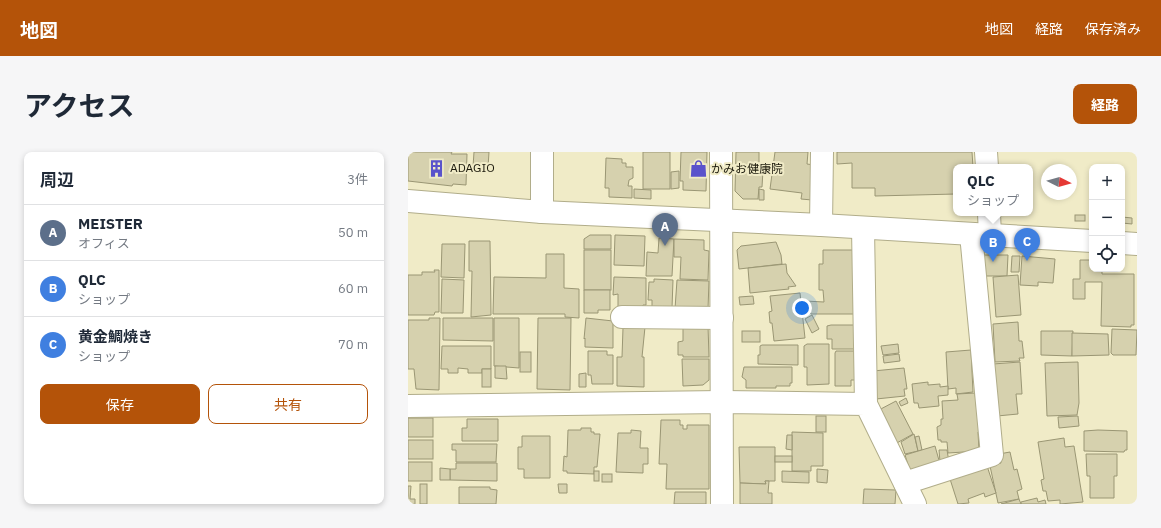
<!DOCTYPE html>
<html lang="ja">
<head>
<meta charset="utf-8">
<style>
  :root { --surface:#fff; --page:#f6f6f7; --text:#1f2937; --muted:#747a83; --line:#e0e1e3; --accent:#b45309 }
  body { margin:0; font-family:"IBM Plex Sans","Noto Sans JP",sans-serif; background:var(--page); color:var(--text) }
  .controls { position:absolute; right:12px; top:12px; display:grid; overflow:hidden; border-radius:8px; box-shadow:0 2px 6px #0003 }
  .controls button { width:36px; height:36px; display:grid; place-items:center; padding:0; border:0; border-bottom:1px solid var(--line); background:var(--surface); color:var(--text); font:20px sans-serif }
  .compass { position:absolute; left:633px; top:12px; width:36px; height:36px; border-radius:50%; background:var(--surface); box-shadow:0 2px 6px #0003; rotate:96deg }
  .you { position:absolute; left:394px; top:156px; width:14px; height:14px; margin:-10px; border:3px solid #fff; border-radius:50%; background:#1a73e8; box-shadow:0 0 0 6px #1a73e833 }
  .badge { display:grid; place-items:center; width:26px; height:26px; border-radius:50%; background:var(--accent); color:#fff; font-size:13px; font-weight:700 }
  .pin { position:absolute; translate:-50% -33px; filter:drop-shadow(0 1px 2px #0008) }
  .pin::after { content:''; position:absolute; top:21px; width:14px; height:12px; background:inherit; clip-path:polygon(0 0,100% 0,50% 100%) }
  .popup { position:absolute; left:545px; top:12px; width:80px; height:52px; box-sizing:border-box; display:grid; place-content:center; border-radius:8px; background:var(--surface); filter:drop-shadow(0 1px 3px #0005); font-size:13px; white-space:nowrap; color:var(--muted) }
  .popup b { font-size:15px; color:var(--text) }
  .popup::after { content:''; position:absolute; left:50%; top:100%; margin-left:-8px; border:8px solid transparent; border-top-color:var(--surface) }
  .list { margin:0; padding:0; list-style:none }
  h2 { display:flex; justify-content:space-between; align-items:center; height:52px; margin:0; padding:0 16px; font-size:17px }
  h2 small { font-size:13px; font-weight:400; color:var(--muted) }
  .list li { display:grid; grid-template-columns:26px 1fr auto; gap:12px; align-items:center; box-sizing:border-box; height:56px; padding:0 16px; border-top:1px solid var(--line) }
  .list b { display:block; font-size:15px; white-space:nowrap }
  .list p { margin:0; font-size:13px; white-space:nowrap; color:var(--muted) }
  .list em { font-size:13px; font-style:normal; color:var(--muted) }
  .actions { display:flex; gap:8px; padding:12px 16px }
  .actions a { flex:1; padding:9px 0; border:1px solid var(--accent); border-radius:8px; text-align:center; font-size:14px; color:var(--accent) }
  .actions .main { background:var(--accent); color:#fff }
  .icon { flex:none; width:22px; height:22px; fill:none; stroke:currentColor; stroke-width:2; stroke-linecap:round; stroke-linejoin:round }
  .map { position:relative; flex:none; width:729px; height:352px; overflow:hidden; border-radius:8px }
  header { display:flex; align-items:center; gap:24px; box-sizing:border-box; height:56px; padding:0 20px; background:var(--accent); color:#fff }
  header strong { font-size:19px }
  nav { display:flex; gap:22px; margin-inline-start:auto; font-size:14px }
  .intro { display:flex; align-items:center; justify-content:space-between; box-sizing:border-box; height:96px; padding:0 24px }
  h1 { margin:0; font-size:28px }
  .button { padding:10px 18px; border-radius:8px; background:var(--accent); color:#fff; font-size:14px; font-weight:700 }
  main { display:flex; gap:24px; padding:0 24px }
  aside { flex:1; background:var(--surface); border-radius:8px; box-shadow:0 2px 6px #0003 }
  .map>svg:first-child { display:block }
</style>
</head>
<body>
<header>
<strong>地図</strong>
<nav><a>地図</a><a>経路</a><a>保存済み</a></nav>
</header>
<div class="intro"><h1>アクセス</h1><a class="button">経路</a></div>
<main>
<aside>
<h2>周辺<small>3件</small></h2>
<ul class="list">
<li><span class="badge" style="background:#5c6f8a">A</span><div><b>MEISTER</b><p>オフィス</p></div><em>50 m</em></li>
<li><span class="badge" style="background:#3f7fe0">B</span><div><b>QLC</b><p>ショップ</p></div><em>60 m</em></li>
<li><span class="badge" style="background:#3f7fe0">C</span><div><b>黄金鯛焼き</b><p>ショップ</p></div><em>70 m</em></li>
</ul>
<div class="actions"><a class="main">保存</a><a>共有</a></div>
</aside>
<div class="map">
<svg width="729" height="352" viewBox="0 0 729 352">
  <rect width="100%" height="100%" fill="#f0ebc7"/>
  <!-- building -->
  <g fill="#d6d1ae" stroke="#9a9674">
    <polygon points="0,0 44,0 43,2 59,2 58,33 45,32 44,34 0,29"/>
    <polygon points="66,0 81,0 80,16 65,15"/>
    <rect x="235" y="0" width="27" height="37"/>
    <polygon points="273,0 299,0 298,39 275,38 275,29 272,29"/>
    <polygon points="328,0 351,0 351,18 355,18 354,35 351,35 350,47 335,47 327,39"/>
    <polygon points="367,0 400,0 399,12 406,13 404,48 393,47 394,41 362,37"/>
    <polygon points="429,0 564,0 565,15 548,15 548,42 467,44 467,36 444,36 444,11 429,12"/>
    <polygon points="198,6 214,7 214,11 218,11 218,15 225,15 225,26 221,28 220,34 224,34 224,46 201,45 201,36 197,36"/>
    <polygon points="271,19 271,36 263,37 263,20"/>
    <polygon points="226,37 243,38 243,47 226,46"/>
    <polygon points="351,37 356,38 356,48 351,48"/>
    <rect x="667" y="63" width="10" height="6"/>
    <polygon points="714,65 724,66 724,72 714,71"/>
    <polygon points="182,83 203,83 203,97 176,97 176,87"/>
    <polygon points="207,83 237,84 236,114 206,113"/>
    <polygon points="251,86 266,87 264,124 238,124 239,100 250,101"/>
    <polygon points="266,87 296,88 296,98 301,99 300,128 272,127 273,105 266,105"/>
    <polygon points="61,89 82,89 83,163 63,165 64,119 61,119"/>
    <polygon points="368,90 373,103 374,112 331,117 329,98 333,94"/>
    <polygon points="34,92 57,92 56,126 33,125"/>
    <rect x="176" y="98" width="27" height="40"/>
    <polygon points="415,98 446,98 446,162 403,162 397,149 416,150 415,138 411,138 411,112 415,112"/>
    <polygon points="138,102 156,102 156,136 171,137 171,166 157,165 157,162 85,162 86,125 138,126"/>
    <polygon points="576,103 600,103 599,124 576,124"/>
    <polygon points="604,104 612,104 611,120 603,120"/>
    <polygon points="614,104 647,107 645,131 630,130 630,134 612,133"/>
    <polygon points="672,108 684,108 684,117 694,117 694,122 726,122 726,173 723,173 723,175 693,174 694,130 677,130 677,147 665,147 665,127 672,127"/>
    <polygon points="378,112 379,121 388,134 380,135 381,137 342,141 340,116"/>
    <polygon points="26,118 31,118 31,160 27,160 26,163 0,163 0,123 14,123 14,120 27,120"/>
    <polygon points="610,123 613,163 588,165 585,125"/>
    <polygon points="206,125 238,126 238,153 235,153 234,158 210,158 210,142 205,143"/>
    <polygon points="34,127 56,128 55,161 33,161"/>
    <polygon points="246,127 265,128 264,156 244,156 244,148 240,148 241,130 246,130"/>
    <polygon points="269,128 301,129 300,157 267,157"/>
    <polygon points="176,138 202,138 202,158 190,158 190,161 176,161"/>
    <polygon points="392,141 397,186 366,189 364,171 362,171 361,160 364,159 362,144"/>
    <polygon points="345,144 346,152 332,153 331,145"/>
    <polygon points="404,163 411,177 404,181 397,167"/>
    <polygon points="21,166 32,166 31,238 8,237 6,217 0,217 0,168 21,168"/>
    <polygon points="35,166 85,166 85,189 35,188"/>
    <polygon points="86,166 111,166 111,216 86,214"/>
    <polygon points="130,166 163,166 162,238 129,237"/>
    <polygon points="178,166 205,169 205,196 177,195 177,186 176,187"/>
    <polygon points="610,170 611,189 614,189 616,206 611,206 612,209 587,210 585,172"/>
    <polygon points="423,173 447,173 447,197 424,197 424,187 419,187 419,174"/>
    <polygon points="224,174 237,175 234,205 236,205 236,235 209,234 209,205 214,205 215,176 224,176"/>
    <polygon points="300,174 301,205 275,205 275,203 270,203 270,190 275,189 275,175"/>
    <polygon points="704,177 729,178 728,203 705,203 703,201"/>
    <rect x="334" y="179" width="18" height="11"/>
    <polygon points="633,179 665,179 664,204 633,203"/>
    <polygon points="664,181 700,182 701,203 664,204"/>
    <polygon points="399,192 421,192 421,232 399,233 399,215 396,215 396,194"/>
    <polygon points="490,192 491,201 475,203 473,194"/>
    <polygon points="354,193 390,193 390,213 350,212 350,203 352,203 352,194"/>
    <polygon points="34,194 83,194 83,217 74,217 74,221 60,221 60,217 50,216 50,221 40,221 40,217 33,217"/>
    <polygon points="563,198 565,240 548,242 548,236 540,237 538,200"/>
    <polygon points="180,199 199,199 199,203 205,203 205,232 184,232 183,223 180,223"/>
    <polygon points="428,199 450,199 450,228 443,228 443,234 427,234 427,201"/>
    <rect x="112" y="200" width="11" height="20"/>
    <polygon points="491,202 492,209 476,211 475,204"/>
    <polygon points="274,207 301,207 301,228 295,233 275,234"/>
    <polygon points="612,210 614,242 608,242 610,262 589,264 585,212"/>
    <polygon points="670,210 671,251 669,263 639,264 637,211"/>
    <polygon points="87,214 98,214 99,227 87,226"/>
    <polygon points="336,215 384,215 384,231 382,231 382,234 368,234 368,236 338,236 338,228 334,225"/>
    <polygon points="496,216 499,237 496,237 497,244 468,247 465,219"/>
    <rect x="74" y="217" width="9" height="18"/>
    <polygon points="178,221 178,235 171,235 171,222"/>
    <polygon points="520,230 520,233 532,232 532,235 540,234 540,243 530,244 531,254 511,256 510,251 506,251 504,232"/>
    <polygon points="567,241 570,270 573,270 573,280 570,280 571,299 540,301 539,290 533,290 533,288 530,288 529,275 533,273 533,267 535,267 534,249 550,248 549,242"/>
    <polygon points="498,246 500,251 493,254 491,250"/>
    <polygon points="488,249 505,282 487,292 469,259"/>
    <rect x="408" y="264" width="10" height="16"/>
    <polygon points="670,264 671,274 651,276 650,265"/>
    <rect x="0" y="266" width="25" height="19"/>
    <polygon points="59,267 90,267 90,289 54,289 54,276 59,276"/>
    <polygon points="253,268 272,268 272,273 275,273 275,277 279,277 279,273 301,273 301,337 258,337 259,312 251,312"/>
    <polygon points="173,276 183,276 183,280 186,280 186,282 192,282 189,315 186,315 186,322 159,321 159,319 155,319 156,304 159,305 160,278 173,278"/>
    <polygon points="223,278 233,279 232,296 240,296 240,312 235,312 235,321 208,320 210,281 223,281"/>
    <polygon points="690,278 719,279 719,298 717,298 716,300 676,299 676,279"/>
    <polygon points="384,280 415,281 415,314 403,314 403,319 384,319"/>
    <polygon points="506,282 510,299 497,302 493,290"/>
    <polygon points="379,283 384,283 384,298 378,297"/>
    <polygon points="114,284 142,284 142,326 116,326 116,317 110,317 110,295 114,295"/>
    <polygon points="511,284 514,298 510,299 507,285"/>
    <polygon points="656,286 657,295 666,294 675,350 652,352 652,348 640,349 638,339 635,339 633,328 636,327 630,290"/>
    <rect x="0" y="288" width="25" height="19"/>
    <polygon points="44,292 89,292 88,310 48,310 48,298 44,298"/>
    <polygon points="527,294 532,312 508,320 501,316 497,303"/>
    <polygon points="331,295 367,295 367,329 357,329 358,332 332,331"/>
    <polygon points="531,298 539,298 541,310 532,310"/>
    <polygon points="602,300 606,318 609,317 614,337 609,339 611,347 590,351 582,314 593,311 591,302"/>
    <polygon points="678,302 709,302 709,324 706,324 706,346 682,346 682,324 679,324"/>
    <rect x="367" y="304" width="17" height="6"/>
    <rect x="0" y="310" width="24" height="19"/>
    <polygon points="48,311 89,311 89,329 42,328 42,317 48,317"/>
    <polygon points="579,314 588,341 577,345 576,341 560,347 561,351 550,352 542,327"/>
    <polygon points="32,316 42,317 42,328 32,328"/>
    <polygon points="409,317 420,318 419,331 409,330"/>
    <rect x="186" y="319" width="5" height="10"/>
    <polygon points="374,319 401,320 401,331 374,330"/>
    <rect x="194" y="322" width="10" height="8"/>
    <polygon points="357,329 361,329 360,341 364,341 364,352 332,352 332,331 358,332"/>
    <rect x="12" y="332" width="7" height="20"/>
    <polygon points="150,332 159,332 159,341 151,341"/>
    <polygon points="0,334 3,334 2,347 7,347 7,352 0,352"/>
    <polygon points="51,335 82,335 82,337 89,338 88,352 51,352"/>
    <polygon points="456,337 488,338 487,352 455,352"/>
    <polygon points="267,340 298,340 298,352 266,352"/>
    <polygon points="629,346 630,350 637,348 638,352 613,352 613,350"/>
    <polygon points="611,347 613,352 593,352"/>
  </g>
  <g fill="none" stroke-linecap="round" stroke-linejoin="round">
    <defs>
      <g id="minor">
        <polyline points="134,0 134,60"/>
        <polyline points="313,0 314,352"/>
        <polyline points="578,0 579,15"/>
        <polyline points="0,49 134,60 413,73 684,89"/>
        <polyline points="581,61 582,84"/>
        <polyline points="413,73 414,0"/>
        <polyline points="455,76 458,252"/>
        <polyline points="714,91 729,92"/>
        <polyline points="214,165 314,166"/>
        <polyline points="0,254 314,250 458,252 507,352"/>
        <polyline points="497,331 584,303 563,82"/>
      </g>
    </defs>
    <!-- minor casing -->
    <use href="#minor" stroke="#b1ad8a" stroke-width="24"/>
    <!-- minor -->
    <use href="#minor" stroke="#fff" stroke-width="22"/>
  </g>
  <!-- icons -->
  <defs>
    <symbol id="building-bare" viewBox="-9 -9 18 18"><path d="M-4-6H4V6H1V3H-1V6H-4ZM-2.5-4.3h1.7v1.8h-1.7ZM.8-4.3h1.7v1.8H.8ZM-2.5-1h1.7V.8h-1.7ZM.8-1h1.7V.8H.8Z" fill="#5a53cb" stroke="#f0ebc7" stroke-width="2.5" paint-order="stroke"/></symbol>
    <symbol id="shop-bare" viewBox="-9 -9 18 18"><path d="M-5-2.5h2.3a2.7 3.5 0 0 1 5.4 0H5L5.5 6h-11ZM-1.5-2.5h3a1.5 2.3 0 0 0-3 0Z" fill="#5a53cb" stroke="#f0ebc7" stroke-width="2.5" paint-order="stroke"/></symbol>
  </defs>
  <g fill-rule="evenodd">
    <use href="#building-bare" x="16" y="4" width="25" height="25"/>
    <use href="#shop-bare" x="278" y="4" width="25" height="25"/>
  </g>
  <g text-anchor="middle" stroke-width="4" stroke-linejoin="round" paint-order="stroke">
    <!-- poi labels -->
    <g font-size="12" fill="#1b190c" stroke="#f0ebc7" text-anchor="start">
      <text x="42" y="20">ADAGIO</text>
      <text x="303" y="21">かみお健康院</text>
    </g>
  </g>
</svg>
<div class="controls">
<button>+</button>
<button>−</button>
<button><svg class="icon" aria-label="locate" viewBox="0 0 24 24"><circle cx="12" cy="12" r="6"/><path d="M12 2v4M12 18v4M2 12h4M18 12h4"/></svg></button>
</div>
<svg class="compass" viewBox="-18 -18 36 36"><path d="M0-13l5 13h-10z" fill="#e53935"/><path d="M0 13l5-13h-10z" fill="#747a83"/></svg>
<div class="you"></div>
<div class="pin badge" style="left:257px;top:94px;background:#5c6f8a">A</div>
<div class="pin badge" style="left:585px;top:110px;background:#3f7fe0">B</div>
<div class="popup"><b>QLC</b>ショップ</div>
<div class="pin badge" style="left:619px;top:109px;background:#3f7fe0">C</div>
</div>
</main>
</body>
</html>
